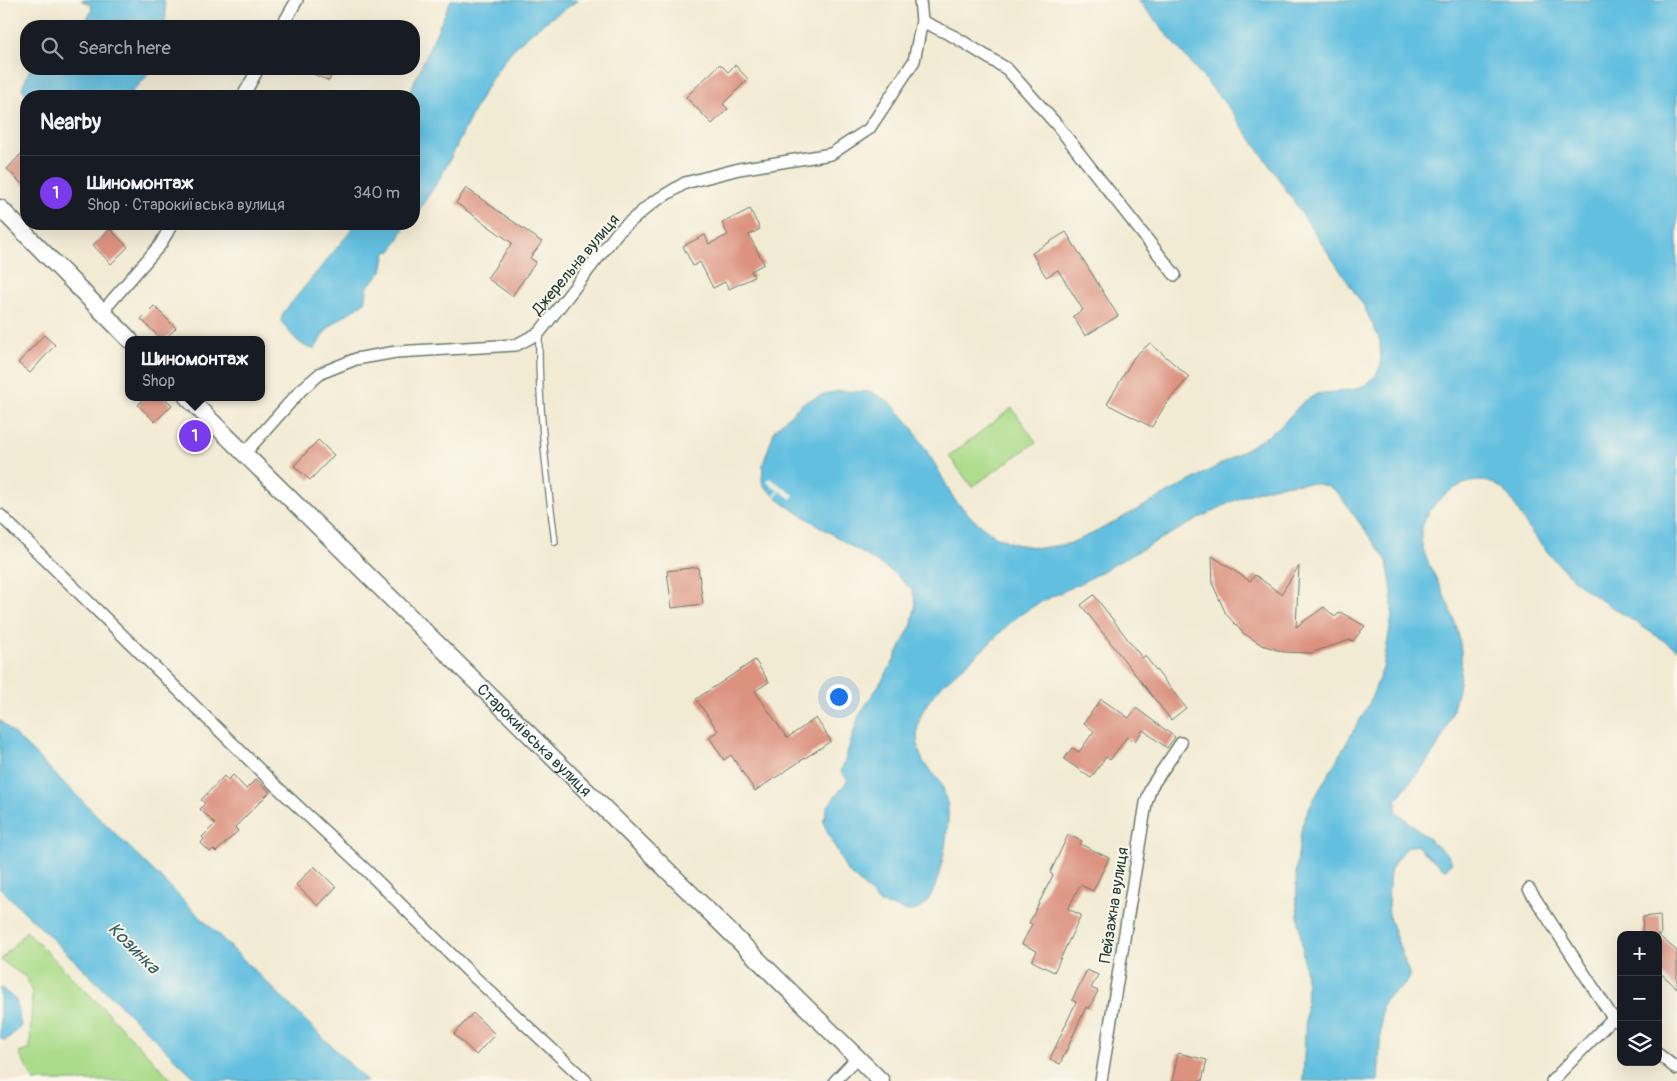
<!DOCTYPE html>
<html lang="en">
<head>
<meta charset="utf-8">
<style>
  :root { --surface:#171b24; --page:#20242c; --text:#f1f3f6; --muted:#9ea1a6; --line:#363941; --accent:#7c3aed }
  body { margin:0; font-family:Pangolin,sans-serif; background:var(--page); color:var(--text) }
  .controls { position:absolute; right:15px; bottom:15px; display:grid; overflow:hidden; border-radius:10px; box-shadow:0 5px 20px #0002 }
  .controls button { width:45px; height:45px; display:grid; place-items:center; padding:0; border:0; border-bottom:1px solid var(--line); background:var(--surface); color:var(--text); font:25px sans-serif }
  .you { position:absolute; left:838px; top:696px; width:18px; height:18px; margin:-12px; border:4px solid #fff; border-radius:50%; background:#1a73e8; box-shadow:0 0 0 8px #1a73e833 }
  .badge { display:grid; place-items:center; width:32px; height:32px; border-radius:50%; background:var(--accent); color:#fff; font-size:16px; font-weight:700 }
  .pin { position:absolute; translate:-50% -50%; border:2px solid #fff; box-shadow:0 1px 5px #0006 }
  .popup { position:absolute; left:125px; top:336px; width:140px; height:65px; box-sizing:border-box; display:grid; place-content:center; border-radius:10px; background:var(--surface); filter:drop-shadow(0 1px 4px #0005); font-size:16px; white-space:nowrap; color:var(--muted) }
  .popup b { font-size:19px; color:var(--text) }
  .popup::after { content:''; position:absolute; left:50%; top:100%; margin-left:-10px; border:10px solid transparent; border-top-color:var(--surface) }
  .list { margin:0; padding:0; list-style:none }
  h2 { display:flex; justify-content:space-between; align-items:center; height:65px; margin:0; padding:0 20px; font-size:21px }
  h2 small { font-size:16px; font-weight:400; color:var(--muted) }
  .list li { display:grid; grid-template-columns:32px 1fr auto; gap:15px; align-items:center; box-sizing:border-box; height:75px; padding:0 20px; border-top:1px solid var(--line) }
  .list b { display:block; font-size:19px; white-space:nowrap }
  .list p { margin:0; font-size:16px; white-space:nowrap; color:var(--muted) }
  .list em { font-size:16px; font-style:normal; color:var(--muted) }
  .icon { flex:none; width:28px; height:28px; fill:none; stroke:currentColor; stroke-width:2; stroke-linecap:round; stroke-linejoin:round }
  .map { position:relative; flex:none; width:1677px; height:1081px; overflow:hidden }
  .search { position:absolute; background:var(--surface); box-shadow:0 5px 20px #0002; left:20px; top:20px; width:400px; height:55px; display:flex; align-items:center; gap:12px; box-sizing:border-box; padding:0 18px; border-radius:20px; color:var(--muted); font-size:19px }
  .panel { position:absolute; background:var(--surface); box-shadow:0 5px 20px #0002; left:20px; top:90px; width:400px; height:140px; border-radius:20px }
  .map>svg:first-child { display:block }
</style>
</head>
<body>
<div class="map">
<svg width="1677" height="1081" viewBox="0 0 1677 1081">
  <rect width="100%" height="100%" fill="#fbf7ec"/>
  <filter id="ink" filterUnits="userSpaceOnUse"><feTurbulence type="fractalNoise" baseFrequency=".02" numOctaves="2"/><feDisplacementMap in="SourceGraphic" scale="10" xChannelSelector="R" yChannelSelector="G"/><feConvolveMatrix kernelMatrix="1 2 1 2 8 2 1 2 1" color-interpolation-filters="sRGB"/></filter>
  <filter id="wash" filterUnits="userSpaceOnUse"><feTurbulence type="fractalNoise" baseFrequency=".0096" numOctaves="4" result="noise"/><feDisplacementMap in="SourceGraphic" scale="20" xChannelSelector="R" yChannelSelector="G"/><feGaussianBlur stdDeviation="1.12" result="paint"/><feColorMatrix in="noise" values="0 0 0 0 0 0 0 0 0 0 0 0 0 0 0 0 0 1.4 0 .05"/><feComposite in="paint" operator="in"/></filter>
  <g filter="url(#wash)">
    <rect width="100%" height="100%" fill="#f2ebd4"/>
    <!-- green -->
    <g fill="#aadc8a" stroke="#648c5f">
      <polygon points="1012,408 1036,442 972,487 949,456"/>
      <polygon points="26,931 99,1004 173,1081 34,1081 19,1053 30,1049 32,993 27,978 1,960"/>
    </g>
    <!-- water -->
    <g fill="#62bfe0" stroke="#407e8a">
      <polygon points="81,0 164,0 166,15 164,26 83,26 91,12 92,6"/>
      <path d="M 451,0 L 579,0 C 554,16 529,31 510,53 C 481,88 466,130 445,169 C 435,186 425,201 414,217 L 414,96 L 408,96 Z"/>
      <path d="M 1138,0 L 1677,0 L 1677,649 C 1659,638 1641,626 1623,614 C 1602,601 1580,588 1563,569 C 1551,556 1539,543 1529,529 C 1519,515 1513,496 1498,486 C 1468,468 1423,503 1421,535 C 1421,550 1429,565 1436,578 C 1449,606 1464,635 1461,667 C 1459,695 1448,733 1431,756 C 1421,771 1407,784 1396,800 L 1396,809 L 1398,813 L 1448,855 L 1452,862 L 1447,869 L 1444,869 L 1416,845 L 1408,847 L 1396,860 L 1390,871 L 1389,883 L 1388,908 L 1390,920 L 1410,976 C 1406,991 1388,990 1382,1007 L 1378,1081 L 1303,1081 L 1307,986 L 1297,907 L 1296,870 L 1302,825 L 1310,806 L 1369,704 L 1383,668 L 1392,616 L 1392,591 L 1387,561 L 1338,493 C 1335,491 1332,488 1328,487 C 1314,480 1280,484 1265,489 C 1239,497 1216,509 1193,522 C 1158,540 1124,559 1090,578 C 1067,591 1042,599 1020,615 C 1009,623 1000,633 990,643 C 970,662 933,688 922,713 C 915,727 916,747 923,761 C 930,772 941,778 944,791 C 945,797 948,804 948,810 C 949,832 940,903 916,910 C 903,914 893,904 880,904 L 866,888 L 847,871 L 823,822 L 828,806 L 848,780 L 841,772 L 859,716 L 891,666 L 912,624 L 916,602 L 912,590 L 894,573 L 784,504 L 764,486 L 762,481 L 763,464 L 775,429 L 803,403 L 824,394 L 840,391 L 872,392 L 892,404 L 911,426 L 936,466 L 954,499 L 974,520 L 995,536 L 1015,544 L 1039,548 L 1068,544 L 1092,534 L 1214,468 L 1269,435 L 1282,425 L 1303,402 L 1317,394 L 1352,390 L 1366,385 L 1376,375 L 1381,365 L 1380,341 L 1365,308 L 1283,185 L 1233,113 Z"/>
      <polygon points="30,69 151,69 143,81 128,96 27,96 22,88"/>
      <path d="M 353,224 L 408,224 C 401,231 398,242 391,251 L 386,252 L 382,271 L 368,286 L 365,302 C 354,310 333,322 326,331 C 321,336 319,343 315,349 C 299,348 290,332 281,321 L 283,313 L 350,232 Z"/>
      <polygon points="0,720 367,1081 198,1081 0,888"/>
      <polygon points="0,987 16,1000 21,1026 5,1041 0,1037"/>
    </g>
    <!-- pier -->
    <polygon fill="#f2ebd4" points="770,478 794,495 791,499 780,491 776,497 774,496 778,490 767,482"/>
    <g id="blocks">
      <!-- building -->
      <g fill="#dc927f">
        <polygon points="720,64 728,72 735,65 748,79 723,104 728,109 712,124 686,97"/>
        <polygon points="302,69 334,69 329,81"/>
        <polygon points="26,149 26,188 7,169"/>
        <polygon points="466,188 542,242 530,258 536,262 512,296 487,278 512,243 456,203"/>
        <polygon points="750,209 760,229 749,235 764,264 751,271 754,277 729,289 725,282 713,288 700,262 693,266 683,246 705,235 709,244 728,235 722,223"/>
        <polygon points="110,229 128,247 111,264 93,245"/>
        <polygon points="1066,232 1118,316 1085,336 1073,316 1083,310 1058,270 1046,277 1032,253"/>
        <polygon points="154,306 176,328 164,340 162,340 141,319"/>
        <polygon points="44,335 55,345 30,373 18,363"/>
        <polygon points="1150,343 1189,377 1165,405 1152,427 1107,404 1134,357"/>
        <polygon points="145,397 164,397 172,405 155,422 138,405"/>
        <polygon points="318,440 334,455 310,480 294,466"/>
        <polygon points="1212,556 1250,581 1255,575 1281,594 1299,566 1296,627 1324,607 1335,617 1340,612 1365,626 1353,641 1350,640 1310,653 1284,652 1262,645 1243,633 1226,614 1213,585"/>
        <polygon points="698,567 703,604 672,608 667,571"/>
        <polygon points="1094,595 1142,658 1145,656 1186,708 1171,720 1081,605"/>
        <polygon points="755,660 769,682 755,691 787,738 816,718 831,741 755,791 731,755 724,760 709,737 718,731 696,699"/>
        <polygon points="1101,699 1129,718 1136,708 1175,737 1167,748 1143,730 1134,742 1127,737 1110,760 1106,757 1091,778 1064,759 1072,748 1079,752 1094,731 1084,723"/>
        <polygon points="233,775 246,789 256,779 270,792 235,827 238,831 216,852 213,849 210,852 201,843 204,839 202,837 215,824 200,809 205,803 201,800 224,776 228,780"/>
        <polygon points="1068,835 1082,841 1080,844 1109,858 1093,891 1080,885 1068,909 1081,915 1054,972 1032,961 1037,951 1022,944 1032,924 1029,923 1053,875 1050,873"/>
        <polygon points="314,866 336,887 318,906 296,885"/>
        <polygon points="1660,915 1661,935 1658,935 1677,951 1677,988 1658,971 1658,935 1642,935 1643,917"/>
        <polygon points="1087,970 1098,975 1091,988 1098,991 1089,1009 1086,1007 1060,1064 1050,1059 1076,1002 1072,1000"/>
        <polygon points="473,1013 495,1034 476,1055 454,1034"/>
        <polygon points="1178,1053 1207,1060 1202,1081 1172,1081"/>
      </g>
    </g>
  </g>
  <g filter="url(#ink)">
    <use href="#blocks" fill-opacity="0" stroke="#697a6c" stroke-width="1"/>
    <g fill="none" stroke-linecap="round" stroke-linejoin="round">
      <defs>
        <path id="lane" d="M 539,333 C 538,405 546,472 555,542"/>
        <g id="street">
          <polyline points="922,21 955,37 1007,69 1057,125 1175,275"/>
          <polyline points="282,26 297,0"/>
          <polyline points="243,96 258,69"/>
          <polyline points="102,312 160,245 172,224"/>
          <polyline points="244,454 301,390 321,373 356,359 396,352 516,345 539,333 618,232 652,203 685,183 739,169 831,154 869,129 914,61 922,21 920,0"/>
          <polyline points="0,515 275,785 367,871 470,973 586,1081"/>
          <polyline points="1529,889 1613,1018"/>
          <polyline points="1658,1054 1677,1069"/>
          <polyline points="835,1081 857,1058"/>
          <polyline points="1101,1081 1146,803 1151,787 1181,743"/>
          <polyline points="1552,1081 1613,1018 1621,1024"/>
        </g>
        <g id="secondary">
          <polyline points="0,208 130,340"/>
          <path id="s1" d="M 187,397 L 881,1081"/>
        </g>
      </defs>
      <!-- lane casing -->
      <use href="#lane" stroke="#697a6c" stroke-width="8"/>
      <!-- street casing -->
      <use href="#street" stroke="#697a6c" stroke-width="14"/>
      <!-- secondary casing -->
      <use href="#secondary" stroke="#697a6c" stroke-width="19"/>
      <!-- lane -->
      <use href="#lane" stroke="#fff" stroke-width="5.5"/>
      <!-- street -->
      <use href="#street" stroke="#fff" stroke-width="11"/>
      <!-- secondary -->
      <use href="#secondary" stroke="#fff" stroke-width="16"/>
    </g>
  </g>
  <g text-anchor="middle" stroke-width="4" stroke-linejoin="round" paint-order="stroke">
    <!-- street labels -->
    <g font-size="16" fill="#1f3d34" stroke="#fbf7ec">
      <text transform="translate(575 264) rotate(-50)" y="6">Джерельна вулиця</text>
      <text dy="6" stroke="none"><textPath href="#s1" startOffset="488">Старокиївська вулиця</textPath></text>
      <text transform="translate(1113 905) rotate(-81)" y="6">Пейзажна вулиця</text>
    </g>
    <!-- water labels -->
    <g font-size="18" font-style="italic" fill="#305e5f" stroke="#fbf7ec">
      <text transform="translate(134 948) rotate(45)" y="6">Козинка</text>
    </g>
  </g>
</svg>
<div class="controls">
<button>+</button>
<button>−</button>
<button><svg class="icon" aria-label="layers" viewBox="0 0 24 24"><path d="M12 4l9 5-9 5-9-5zM3 14l9 5 9-5"/></svg></button>
</div>
<div class="you"></div>
<div class="pin badge" style="left:195px;top:436px">1</div>
<div class="popup"><b>Шиномонтаж</b>Shop</div>
<div class="search"><svg class="icon" aria-label="search" viewBox="0 0 24 24"><circle cx="10" cy="10" r="6"/><path d="M15 15l6 6"/></svg>Search here</div>
<section class="panel">
<h2>Nearby<small></small></h2>
<ul class="list">
<li><span class="badge">1</span><div><b>Шиномонтаж</b><p>Shop · Старокиївська вулиця</p></div><em>340 m</em></li>
</ul>
</section>
</div>
</body>
</html>
